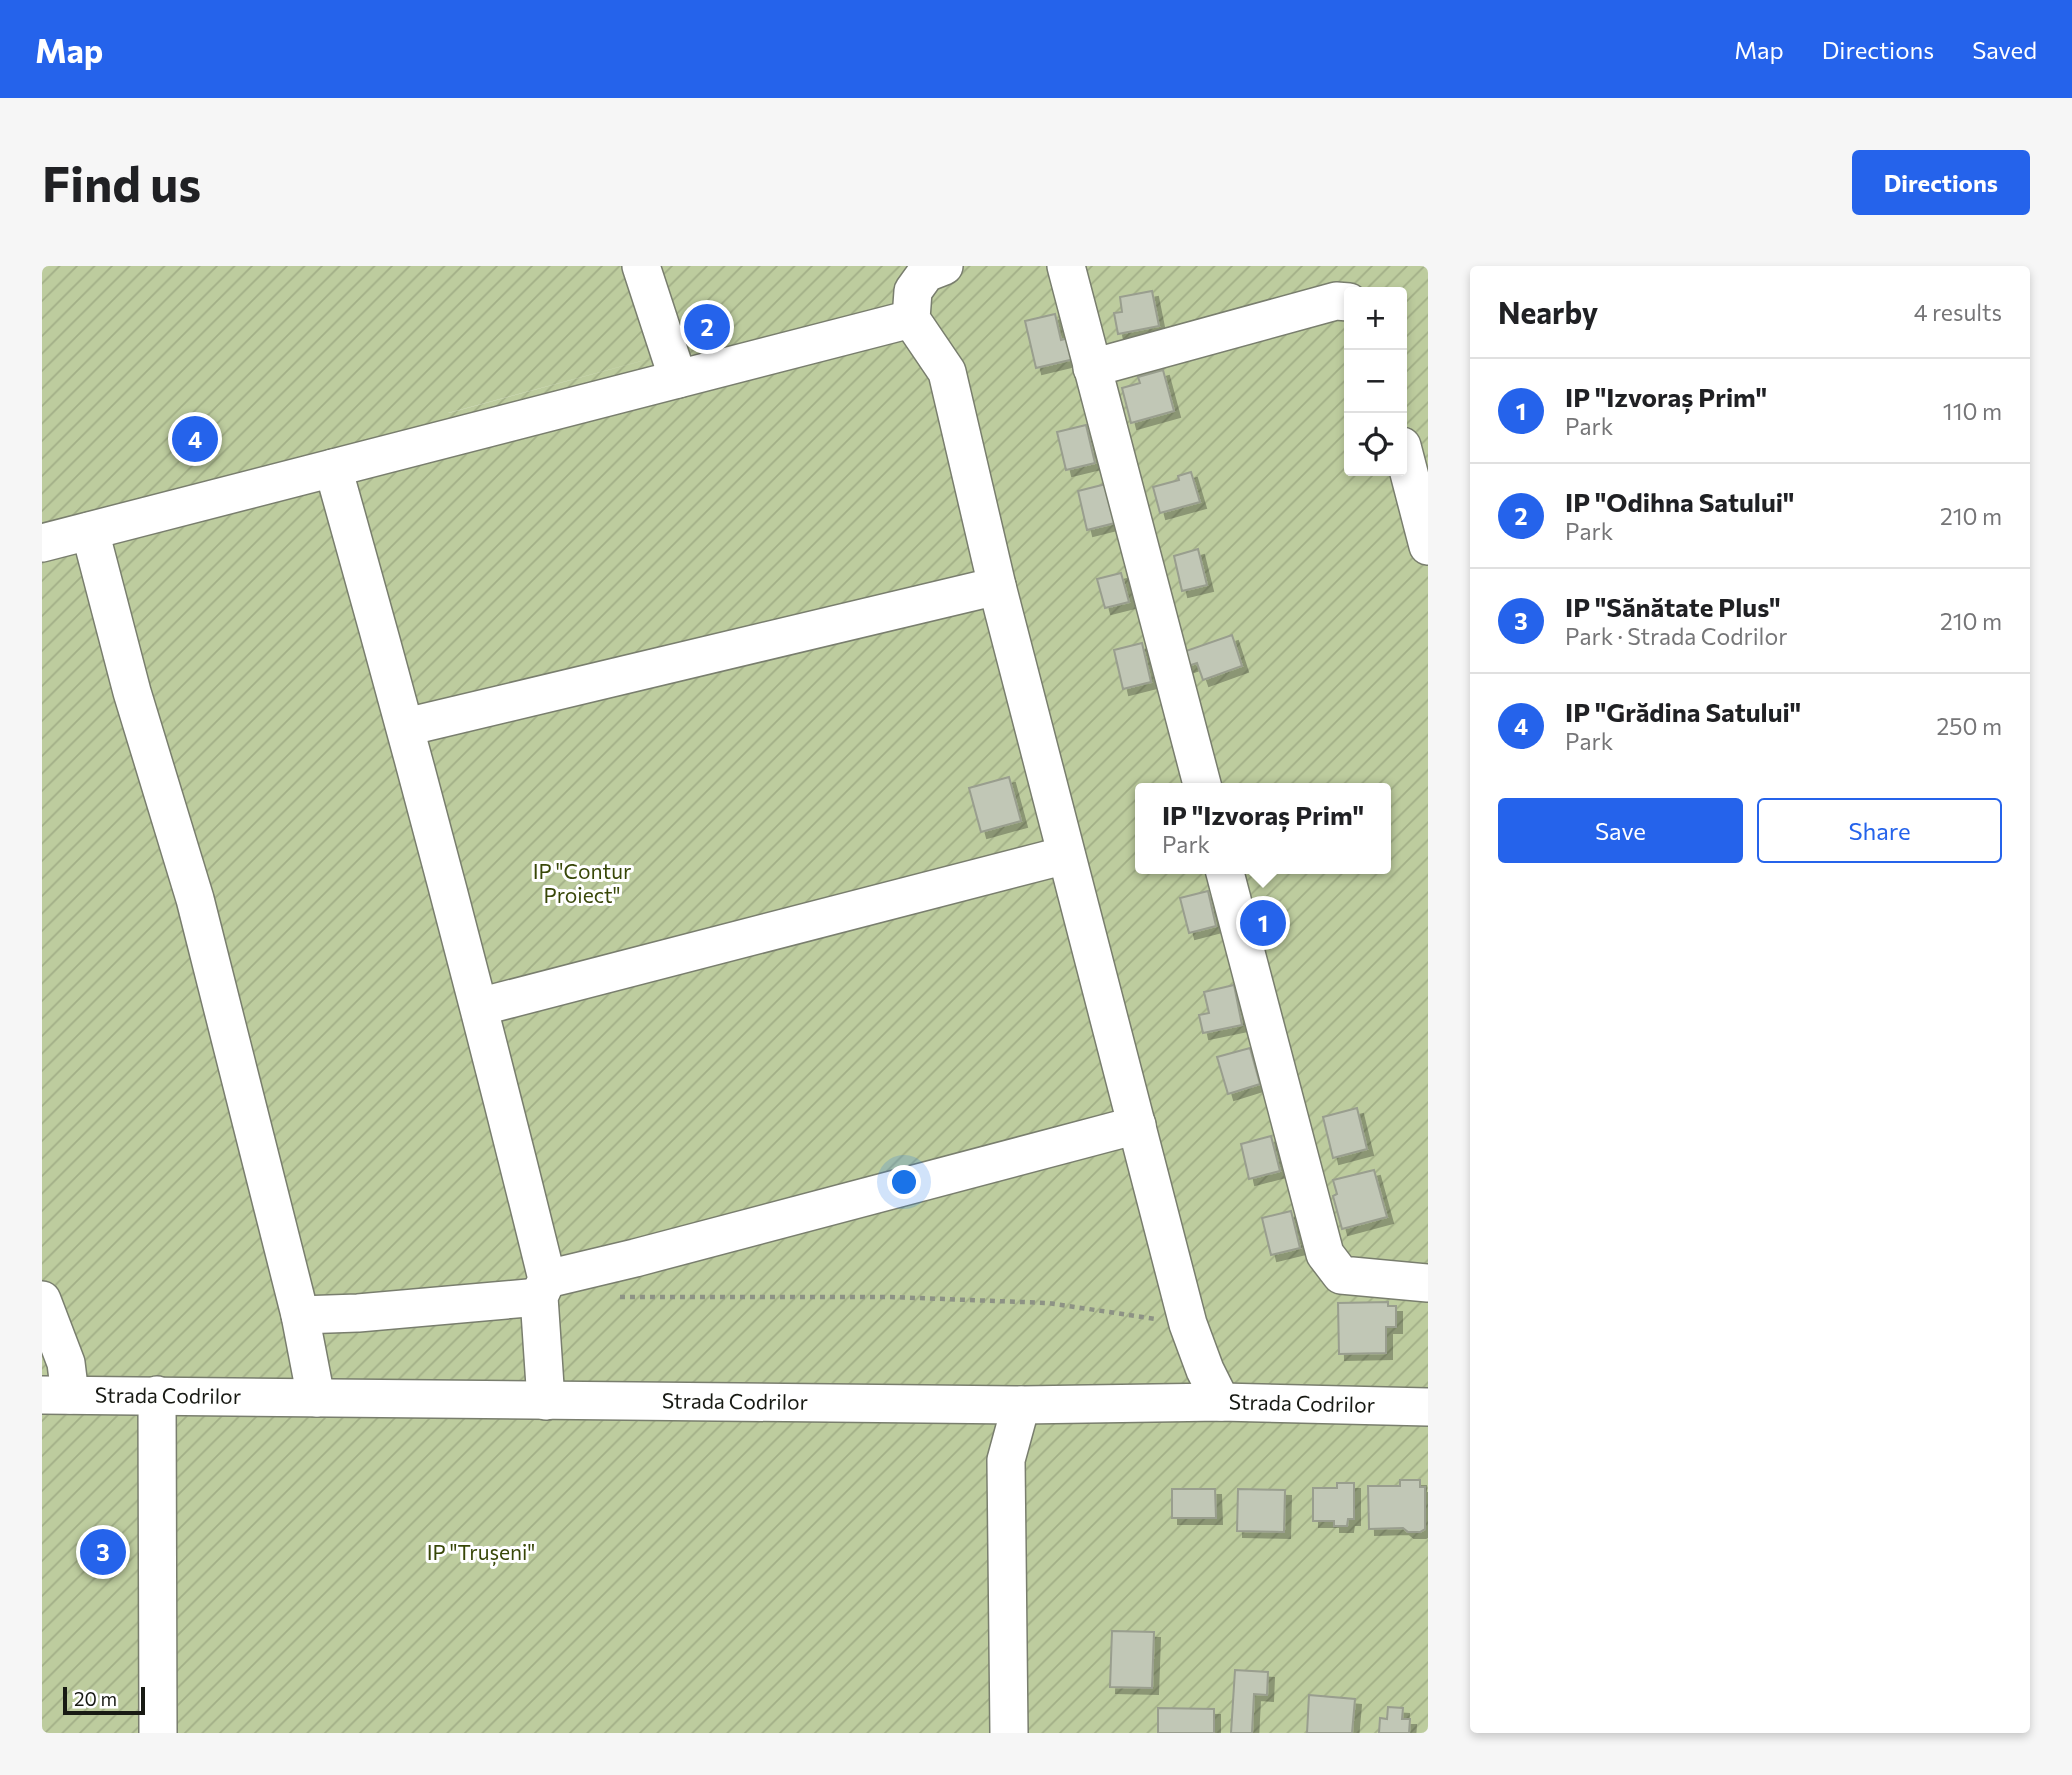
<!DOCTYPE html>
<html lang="en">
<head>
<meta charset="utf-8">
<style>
  :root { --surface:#fff; --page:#f6f6f6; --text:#202124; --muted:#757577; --line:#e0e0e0; --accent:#2563eb }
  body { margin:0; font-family:Commissioner,sans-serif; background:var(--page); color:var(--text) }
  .controls { position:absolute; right:21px; top:21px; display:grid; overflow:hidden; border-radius:7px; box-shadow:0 4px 10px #0003 }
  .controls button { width:63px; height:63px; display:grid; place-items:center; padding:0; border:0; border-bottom:2px solid var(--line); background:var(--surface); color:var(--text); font:35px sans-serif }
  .scale { position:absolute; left:21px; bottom:18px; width:82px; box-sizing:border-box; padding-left:7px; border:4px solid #181a14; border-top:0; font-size:19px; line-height:24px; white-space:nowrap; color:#181a14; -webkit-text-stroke:5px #fff; paint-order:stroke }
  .you { position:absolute; left:863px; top:917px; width:24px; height:24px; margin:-18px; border:5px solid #fff; border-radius:50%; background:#1a73e8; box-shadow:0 0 0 10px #1a73e833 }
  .badge { display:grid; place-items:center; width:46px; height:46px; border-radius:50%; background:var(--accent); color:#fff; font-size:23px; font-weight:700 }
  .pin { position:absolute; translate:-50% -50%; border:4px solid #fff; box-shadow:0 2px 7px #0006 }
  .popup { position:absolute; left:1093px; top:517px; width:256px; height:91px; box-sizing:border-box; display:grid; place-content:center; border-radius:7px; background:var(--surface); filter:drop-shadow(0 2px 5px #0005); font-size:23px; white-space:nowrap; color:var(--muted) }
  .popup b { font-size:26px; color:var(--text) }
  .popup::after { content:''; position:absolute; left:50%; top:100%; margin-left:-14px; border:14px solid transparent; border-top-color:var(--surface) }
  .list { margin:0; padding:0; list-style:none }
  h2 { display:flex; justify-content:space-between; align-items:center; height:91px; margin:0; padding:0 28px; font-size:30px }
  h2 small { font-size:23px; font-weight:400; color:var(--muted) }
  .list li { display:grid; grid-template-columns:46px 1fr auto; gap:21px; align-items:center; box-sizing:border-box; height:105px; padding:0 28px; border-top:2px solid var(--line) }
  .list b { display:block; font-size:26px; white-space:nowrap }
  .list p { margin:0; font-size:23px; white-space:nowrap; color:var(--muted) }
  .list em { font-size:23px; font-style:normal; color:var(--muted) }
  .actions { display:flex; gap:14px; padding:21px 28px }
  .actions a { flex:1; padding:16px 0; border:2px solid var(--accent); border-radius:7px; text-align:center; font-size:24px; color:var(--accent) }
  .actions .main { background:var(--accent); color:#fff }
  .icon { flex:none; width:38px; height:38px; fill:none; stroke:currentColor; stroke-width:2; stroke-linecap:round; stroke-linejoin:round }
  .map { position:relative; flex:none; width:1386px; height:1467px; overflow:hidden; border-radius:7px }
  header { display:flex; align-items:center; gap:42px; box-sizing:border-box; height:98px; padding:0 35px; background:var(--accent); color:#fff }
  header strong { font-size:33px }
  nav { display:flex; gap:38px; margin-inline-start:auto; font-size:24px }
  .intro { display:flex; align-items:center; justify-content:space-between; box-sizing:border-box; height:168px; padding:0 42px }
  h1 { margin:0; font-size:49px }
  .button { padding:18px 32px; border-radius:7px; background:var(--accent); color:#fff; font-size:24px; font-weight:700 }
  main { display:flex; gap:42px; padding:0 42px }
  aside { flex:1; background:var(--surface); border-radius:7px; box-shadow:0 4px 10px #0003 }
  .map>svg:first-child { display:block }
</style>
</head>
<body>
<header>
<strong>Map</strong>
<nav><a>Map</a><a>Directions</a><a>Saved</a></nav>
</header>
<div class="intro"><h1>Find us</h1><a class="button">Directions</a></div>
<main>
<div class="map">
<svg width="1386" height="1467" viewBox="0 0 1386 1467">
  <defs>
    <pattern id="garden-furrows" width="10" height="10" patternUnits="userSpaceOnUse" patternTransform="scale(1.75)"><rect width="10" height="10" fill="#bdcc9e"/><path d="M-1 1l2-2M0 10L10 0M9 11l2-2" fill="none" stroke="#a2af87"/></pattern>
    <filter id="shadow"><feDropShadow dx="6" dy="6" stdDeviation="0" flood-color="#0004"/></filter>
  </defs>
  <rect width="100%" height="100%" fill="#e1e8d6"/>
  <!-- garden -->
  <path fill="url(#garden-furrows)" fill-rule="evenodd" d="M 0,0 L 1386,0 L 1386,1467 L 0,1467 ZM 1307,26 L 1360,26 L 1360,205 L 1307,205 ZM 685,72 L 407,147 L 406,147 ZM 1098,522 L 1344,522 L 1344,603 L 1098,603 Z"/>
  <!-- building -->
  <g fill="#c1c7b6" stroke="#999e8e" stroke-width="2" filter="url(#shadow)">
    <polygon points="1110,25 1117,60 1076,68 1072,47 1080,46 1078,31"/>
    <polygon points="1013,48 1019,74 1027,72 1032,93 994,102 983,55"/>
    <polygon points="1121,104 1132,145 1089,157 1080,122 1098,117 1096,111"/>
    <polygon points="1044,159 1053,197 1024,204 1015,166"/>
    <polygon points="1149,206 1158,236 1118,247 1111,221 1137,214 1136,210"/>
    <polygon points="1064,218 1073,257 1045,264 1036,225"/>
    <polygon points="1156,283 1165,319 1140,325 1132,290"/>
    <polygon points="1079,307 1087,336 1063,342 1055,313"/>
    <polygon points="1190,369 1200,400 1161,414 1155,397 1146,400 1141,386"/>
    <polygon points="1100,377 1109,416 1081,423 1072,384"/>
    <polygon points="967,511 979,555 939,566 927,522"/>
    <polygon points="1166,625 1174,660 1147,667 1138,632"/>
    <polygon points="1192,719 1200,759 1161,767 1157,749 1167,747 1162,726"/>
    <polygon points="1208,782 1218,818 1186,828 1175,791"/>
    <polygon points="1315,842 1325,883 1291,892 1281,851"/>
    <polygon points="1229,870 1238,905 1207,913 1199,878"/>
    <polygon points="1332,904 1345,951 1300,963 1291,930 1295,928 1291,914"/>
    <polygon points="1249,945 1258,982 1229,989 1220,952"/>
    <polygon points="1346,1036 1346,1040 1354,1040 1354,1061 1344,1061 1344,1087 1297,1088 1296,1037"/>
    <polygon points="1358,1214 1378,1214 1378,1221 1383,1221 1383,1263 1378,1266 1366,1266 1361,1262 1327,1263 1326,1220 1358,1220"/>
    <polygon points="1295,1217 1312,1217 1312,1253 1306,1253 1305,1260 1292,1260 1292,1255 1271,1255 1271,1222 1295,1222"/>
    <polygon points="1130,1223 1173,1223 1174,1252 1130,1252"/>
    <polygon points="1196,1223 1243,1224 1242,1266 1195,1265"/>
    <polygon points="1070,1365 1112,1366 1110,1422 1068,1421"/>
    <polygon points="1193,1404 1226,1406 1225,1429 1212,1428 1210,1467 1189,1467"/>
    <polygon points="1267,1429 1313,1433 1310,1467 1265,1467"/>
    <polygon points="1346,1441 1361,1442 1360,1453 1368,1453 1367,1467 1337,1467 1338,1452 1345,1453"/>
    <polygon points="1116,1442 1172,1443 1172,1467 1116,1467"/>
  </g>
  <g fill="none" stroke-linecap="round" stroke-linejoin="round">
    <defs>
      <g id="minor">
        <polyline points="599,0 636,113"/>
        <polyline points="902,0 884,7 871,25 869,53 905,106 955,320 1146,1058 1163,1104 1179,1136"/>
        <polyline points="1024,0 1161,522"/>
        <polyline points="1050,102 1294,35 1307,36"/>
        <polyline points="1360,180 1386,280"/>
        <path d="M 291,202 C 367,471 438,741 505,1013 L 497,1031 L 504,1135"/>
        <polyline points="48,265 90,426 153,633 258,1049 274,1132"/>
        <polyline points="0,277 869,53"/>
        <polyline points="364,461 955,320"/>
        <polyline points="1182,603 1283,988 1299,1009 1386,1017"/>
        <polyline points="437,741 1024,589"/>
        <polyline points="505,1013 593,992 1095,859"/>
        <polyline points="0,1034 24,1097 28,1129"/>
        <polyline points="258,1049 316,1047 497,1031"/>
        <path id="s1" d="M 0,1129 L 979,1139 L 1179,1136 L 1386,1141"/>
        <polyline points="115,1129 116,1467"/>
        <polyline points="967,1467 964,1194 979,1139"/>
      </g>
    </defs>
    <!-- minor casing -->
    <use href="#minor" stroke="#797e6e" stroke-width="40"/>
    <!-- path -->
    <polyline stroke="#8d9285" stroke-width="4.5" stroke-dasharray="5 5" stroke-linecap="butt" points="578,1031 849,1031 1006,1037 1114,1053"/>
    <!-- minor -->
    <use href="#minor" stroke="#fff" stroke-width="37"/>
  </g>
  <g text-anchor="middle" stroke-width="6" stroke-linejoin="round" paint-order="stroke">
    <!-- park labels -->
    <g font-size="21" fill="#384708" stroke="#fff">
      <text x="540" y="613">IP "Contur<tspan x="540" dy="24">Proiect"</tspan></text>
      <text x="439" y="1294">IP "Trușeni"</text>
    </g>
    <!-- street labels -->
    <g font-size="21" fill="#181a14" stroke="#fff">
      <text dy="7" stroke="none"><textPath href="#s1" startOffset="126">Strada Codrilor</textPath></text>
      <text dy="7" stroke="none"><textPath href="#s1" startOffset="693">Strada Codrilor</textPath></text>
      <text dy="7" stroke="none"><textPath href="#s1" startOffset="1260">Strada Codrilor</textPath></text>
    </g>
  </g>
</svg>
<div class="controls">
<button>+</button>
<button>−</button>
<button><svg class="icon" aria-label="locate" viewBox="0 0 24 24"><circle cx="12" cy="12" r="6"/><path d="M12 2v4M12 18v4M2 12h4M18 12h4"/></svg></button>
</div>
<div class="scale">20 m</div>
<div class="you"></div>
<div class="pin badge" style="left:1221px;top:657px">1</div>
<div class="popup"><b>IP &quot;Izvoraș Prim&quot;</b>Park</div>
<div class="pin badge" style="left:665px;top:61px">2</div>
<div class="pin badge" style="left:61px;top:1286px">3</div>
<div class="pin badge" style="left:153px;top:173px">4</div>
</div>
<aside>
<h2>Nearby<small>4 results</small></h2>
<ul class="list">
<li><span class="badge">1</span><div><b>IP &quot;Izvoraș Prim&quot;</b><p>Park</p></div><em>110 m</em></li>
<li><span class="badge">2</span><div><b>IP &quot;Odihna Satului&quot;</b><p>Park</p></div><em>210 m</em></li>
<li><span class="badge">3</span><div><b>IP &quot;Sănătate Plus&quot;</b><p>Park · Strada Codrilor</p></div><em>210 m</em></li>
<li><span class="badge">4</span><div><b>IP &quot;Grădina Satului&quot;</b><p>Park</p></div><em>250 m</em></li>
</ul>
<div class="actions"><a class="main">Save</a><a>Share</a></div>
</aside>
</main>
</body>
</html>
